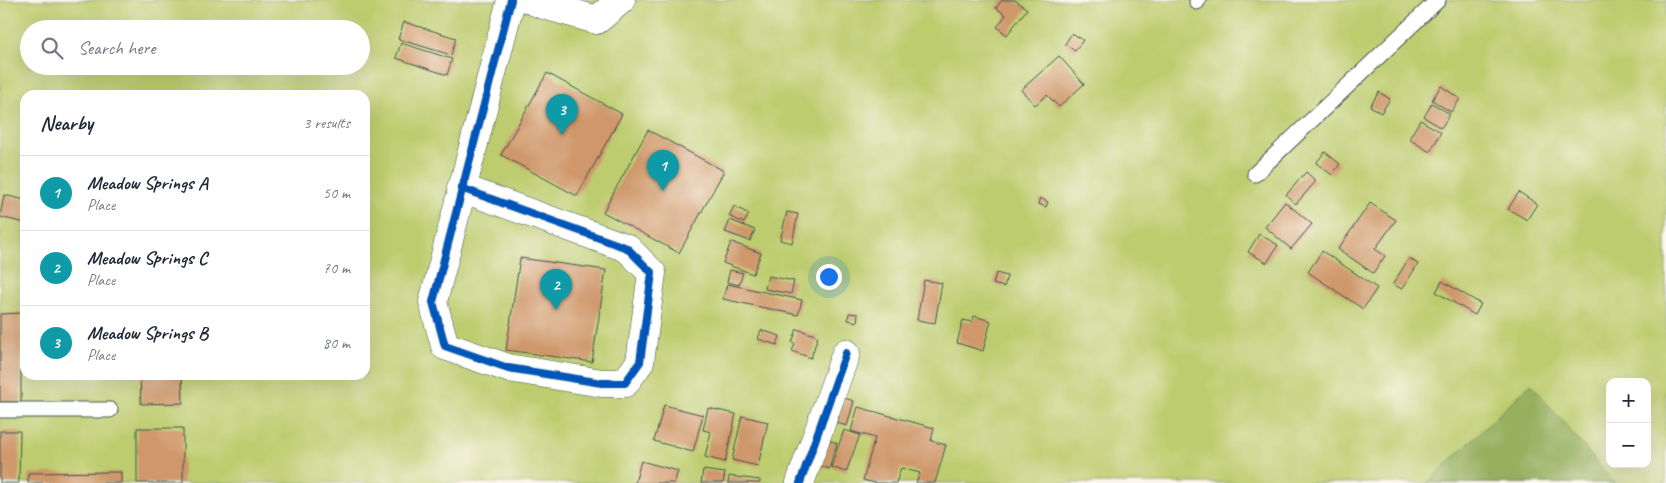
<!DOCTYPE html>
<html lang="en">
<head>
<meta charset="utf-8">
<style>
  :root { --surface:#fff; --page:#f2f2f3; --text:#1f2937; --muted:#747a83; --line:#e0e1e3; --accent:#111827 }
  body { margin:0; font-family:Caveat,sans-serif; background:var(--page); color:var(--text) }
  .controls { position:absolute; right:15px; bottom:15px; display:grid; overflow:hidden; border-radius:10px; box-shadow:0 5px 20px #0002 }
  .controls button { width:45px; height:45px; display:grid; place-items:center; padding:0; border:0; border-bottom:1px solid var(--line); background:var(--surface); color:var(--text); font:25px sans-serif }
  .you { position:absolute; left:828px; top:276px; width:18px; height:18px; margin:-12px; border:4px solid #fff; border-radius:50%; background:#1a73e8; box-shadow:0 0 0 8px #1a73e833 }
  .badge { display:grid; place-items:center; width:32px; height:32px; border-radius:50%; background:var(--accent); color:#fff; font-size:16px; font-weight:700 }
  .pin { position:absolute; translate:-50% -41px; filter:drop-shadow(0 1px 2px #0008) }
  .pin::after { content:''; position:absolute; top:26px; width:18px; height:15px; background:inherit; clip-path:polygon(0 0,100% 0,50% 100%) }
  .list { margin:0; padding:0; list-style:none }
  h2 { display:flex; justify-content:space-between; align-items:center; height:65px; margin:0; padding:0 20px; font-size:21px }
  h2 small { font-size:16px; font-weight:400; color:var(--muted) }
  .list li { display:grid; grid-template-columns:32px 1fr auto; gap:15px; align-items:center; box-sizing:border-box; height:75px; padding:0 20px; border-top:1px solid var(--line) }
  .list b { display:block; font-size:19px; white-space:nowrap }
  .list p { margin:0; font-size:16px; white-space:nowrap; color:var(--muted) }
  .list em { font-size:16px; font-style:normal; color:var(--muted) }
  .icon { flex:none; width:28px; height:28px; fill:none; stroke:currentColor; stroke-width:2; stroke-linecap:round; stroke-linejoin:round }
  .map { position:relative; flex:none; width:1666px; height:483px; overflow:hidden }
  .search { position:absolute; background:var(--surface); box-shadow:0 5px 20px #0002; left:20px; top:20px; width:350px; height:55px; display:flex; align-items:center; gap:12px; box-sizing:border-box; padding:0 18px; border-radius:28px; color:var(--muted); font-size:19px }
  .panel { position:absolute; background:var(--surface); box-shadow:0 5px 20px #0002; left:20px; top:90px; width:350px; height:290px; border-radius:15px }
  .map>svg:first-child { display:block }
</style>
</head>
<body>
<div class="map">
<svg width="1666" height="483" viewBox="0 0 1666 483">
  <rect width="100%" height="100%" fill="#fbf7ec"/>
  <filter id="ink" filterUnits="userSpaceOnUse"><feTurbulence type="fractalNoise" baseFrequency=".02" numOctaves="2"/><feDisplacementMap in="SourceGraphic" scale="10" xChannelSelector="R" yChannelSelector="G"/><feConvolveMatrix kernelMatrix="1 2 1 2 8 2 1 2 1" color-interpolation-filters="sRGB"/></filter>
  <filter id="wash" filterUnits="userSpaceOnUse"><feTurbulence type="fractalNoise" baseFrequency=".0096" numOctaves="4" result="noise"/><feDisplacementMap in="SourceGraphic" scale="20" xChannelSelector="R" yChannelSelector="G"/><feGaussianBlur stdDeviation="1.12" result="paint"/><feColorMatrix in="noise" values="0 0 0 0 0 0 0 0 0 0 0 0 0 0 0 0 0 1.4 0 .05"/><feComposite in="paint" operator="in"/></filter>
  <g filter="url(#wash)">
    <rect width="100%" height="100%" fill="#ece7cb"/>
    <!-- green -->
    <path fill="#bdcc6e" stroke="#6e8451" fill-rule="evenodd" d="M 0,0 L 1666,0 L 1666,483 L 0,483 ZM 29,29 L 361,29 L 361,66 L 29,66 ZM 25,95 L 365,95 L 365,375 L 25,375 ZM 1610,382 L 1647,382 L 1647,464 L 1610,464 Z"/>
    <!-- forest -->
    <polygon fill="#96b061" stroke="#5a764a" points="1531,384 1614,483 1427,483"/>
    <g id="blocks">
      <!-- building -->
      <g fill="#cf976a">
        <polygon points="1002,0 1015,0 1027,9 1007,35 997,27 1006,15 996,8"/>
        <polygon points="404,22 456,38 451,55 398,39"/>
        <polygon points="1072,33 1083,40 1075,51 1065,44"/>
        <polygon points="401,43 452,59 447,75 396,58"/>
        <polygon points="1059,56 1084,84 1059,107 1047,95 1035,105 1021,90"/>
        <polygon points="547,73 622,114 577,196 501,155"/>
        <polygon points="1441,86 1460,99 1451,112 1432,100"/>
        <polygon points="1379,92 1390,99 1381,113 1370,106"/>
        <polygon points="1432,103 1450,114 1441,128 1424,117"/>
        <polygon points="1420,120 1441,132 1430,152 1409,139"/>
        <polygon points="648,130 724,171 679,253 603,212"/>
        <polygon points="1325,152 1340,164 1332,175 1316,163"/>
        <polygon points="1306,172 1316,181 1296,204 1286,195"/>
        <polygon points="1519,192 1537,204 1527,220 1508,209"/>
        <polygon points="4,195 25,200 25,223 0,217"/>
        <polygon points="1040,198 1048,202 1046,207 1038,204"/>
        <polygon points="1285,202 1312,224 1291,249 1265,227"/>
        <polygon points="1370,203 1396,220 1375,249 1385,256 1373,273 1338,249"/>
        <polygon points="734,206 749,214 744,223 729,216"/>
        <polygon points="787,212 798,214 792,243 780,240"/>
        <polygon points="730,220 755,230 750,241 725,232"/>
        <polygon points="1259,234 1278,245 1267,263 1248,252"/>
        <polygon points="731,242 761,253 753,274 723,263"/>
        <polygon points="1322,251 1377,288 1363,309 1308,272"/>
        <polygon points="520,258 606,270 592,362 506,350"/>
        <polygon points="1409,258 1418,264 1402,289 1393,284"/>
        <polygon points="730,270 743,273 739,285 727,282"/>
        <polygon points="996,273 1007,276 1004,287 993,284"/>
        <polygon points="768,276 794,281 791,294 765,289"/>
        <polygon points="924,280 942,283 935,323 917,320"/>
        <polygon points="1442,281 1481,304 1475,315 1436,292"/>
        <polygon points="727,284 802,300 798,315 723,299"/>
        <polygon points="21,313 21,402 0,402 0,314"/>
        <polygon points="849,313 858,314 857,322 848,320"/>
        <polygon points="974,316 991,321 983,351 957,343 963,320 972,322"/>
        <polygon points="797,329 818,336 811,358 792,351 795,344 792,343"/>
        <polygon points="761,330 780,336 777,345 758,339"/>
        <polygon points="140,375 182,375 183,403 141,404"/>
        <polygon points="844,398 854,401 847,426 837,423"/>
        <polygon points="664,405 703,415 693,452 654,441"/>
        <polygon points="858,407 934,428 931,441 946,445 935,483 916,483 920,473 901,468 896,483 875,483 863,480 875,438 851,431"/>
        <polygon points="708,408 736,414 725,462 705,457 711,432 703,430"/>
        <polygon points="742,416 768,422 758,466 732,460"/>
        <rect x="137" y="428" width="46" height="55"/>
        <polygon points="844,430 860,435 846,472 831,467"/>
        <polygon points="0,431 20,431 19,483 0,483"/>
        <polygon points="819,437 837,443 829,469 810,462"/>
        <polygon points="641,461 678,471 674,483 635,483"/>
        <polygon points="703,470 725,473 723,483 701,483"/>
        <polygon points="121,472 121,483 28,483 28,473"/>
        <polygon points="729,476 760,480 760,483 728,483"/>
      </g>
    </g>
  </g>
  <g filter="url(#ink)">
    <use href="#blocks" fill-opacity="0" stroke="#3e564b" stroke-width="1"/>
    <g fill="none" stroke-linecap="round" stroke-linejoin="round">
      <defs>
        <g id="lane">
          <polyline points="1197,2 1198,0"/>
          <polyline points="1255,174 1438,0"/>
          <polyline points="0,410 110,410"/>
        </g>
        <g id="street">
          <polyline points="531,0 540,4 597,20 621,0"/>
          <polyline points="461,188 627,248 652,273 640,362 625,383 602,383 508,368 445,346 433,302 511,0"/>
          <polyline points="800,483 846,353"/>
        </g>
      </defs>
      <!-- lane casing -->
      <use href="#lane" stroke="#3e564b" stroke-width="17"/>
      <!-- street casing -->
      <use href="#street" stroke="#3e564b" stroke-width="29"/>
      <!-- lane -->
      <use href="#lane" stroke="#fff" stroke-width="15"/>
      <!-- street -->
      <use href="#street" stroke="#fff" stroke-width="28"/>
      <defs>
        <g id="cycleway">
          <polyline points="461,188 627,248 652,273 640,362 625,383 602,383 508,368 445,346 433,302 511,0"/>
          <polyline points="800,483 846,353"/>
        </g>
      </defs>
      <!-- cycleway casing -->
      <use href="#cycleway" stroke="#fbf7ec" stroke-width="11"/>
      <!-- cycleway -->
      <use href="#cycleway" stroke="#0057b8" stroke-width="8"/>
    </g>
  </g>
</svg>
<div class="controls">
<button>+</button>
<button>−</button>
</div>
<div class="you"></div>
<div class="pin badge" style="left:663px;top:191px;background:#0f9aa8">1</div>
<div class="pin badge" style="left:556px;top:310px;background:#0f9aa8">2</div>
<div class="pin badge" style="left:562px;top:135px;background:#0f9aa8">3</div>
<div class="search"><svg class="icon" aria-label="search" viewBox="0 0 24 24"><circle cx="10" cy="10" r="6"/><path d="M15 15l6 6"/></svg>Search here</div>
<section class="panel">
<h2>Nearby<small>3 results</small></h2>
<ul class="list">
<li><span class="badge" style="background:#0f9aa8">1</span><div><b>Meadow Springs A</b><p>Place</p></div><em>50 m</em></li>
<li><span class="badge" style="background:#0f9aa8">2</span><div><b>Meadow Springs C</b><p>Place</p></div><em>70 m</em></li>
<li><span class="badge" style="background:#0f9aa8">3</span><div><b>Meadow Springs B</b><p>Place</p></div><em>80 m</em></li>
</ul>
</section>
</div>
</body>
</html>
